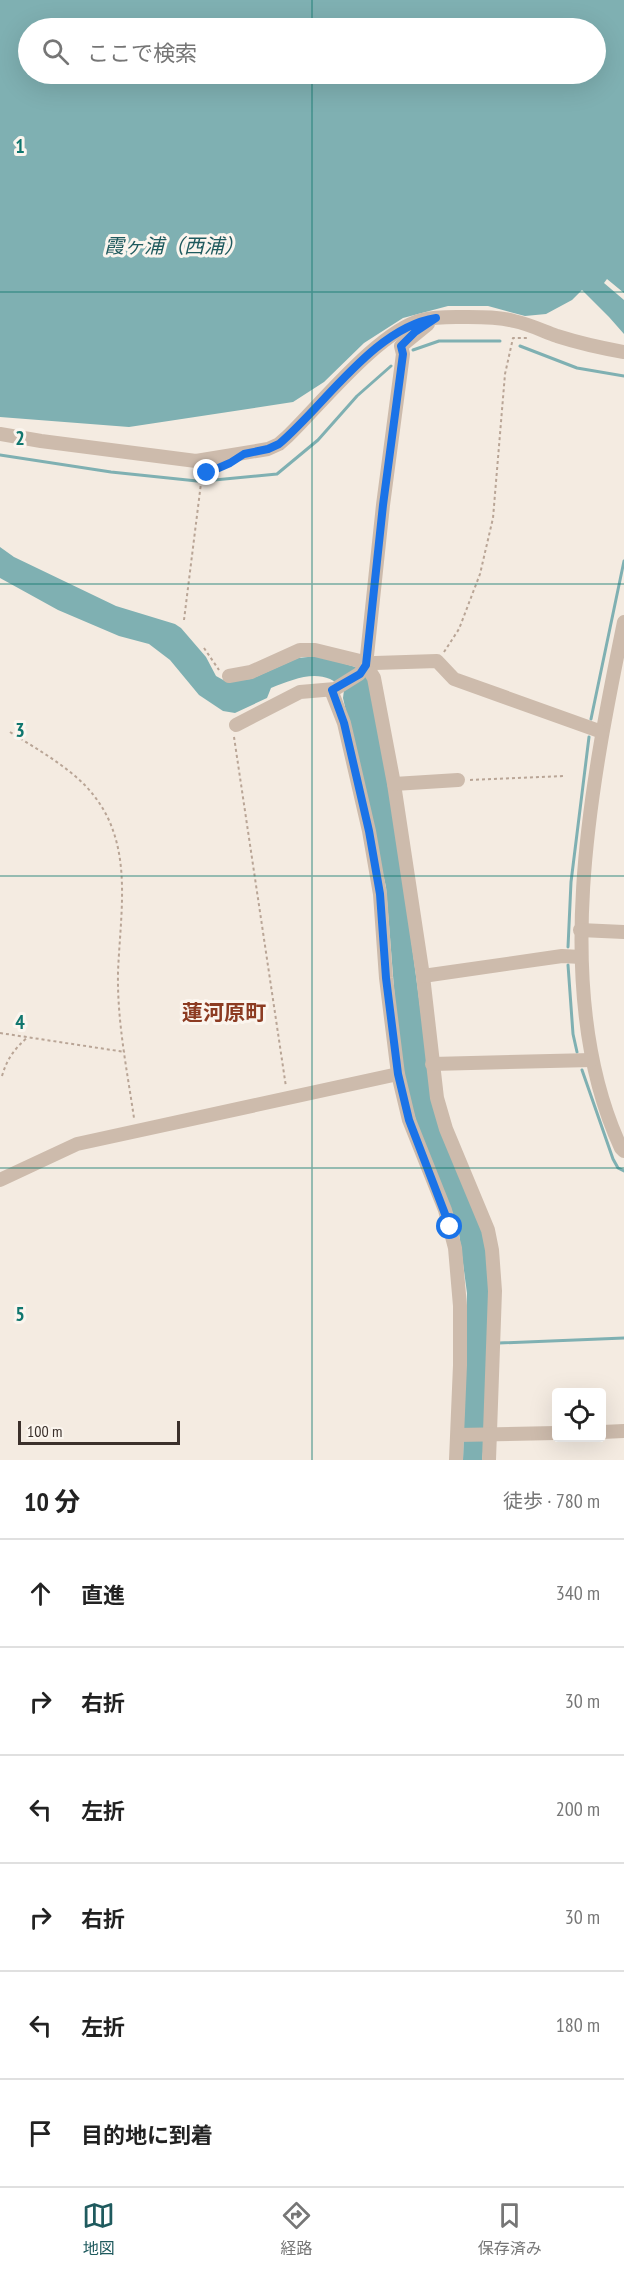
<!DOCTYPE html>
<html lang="ja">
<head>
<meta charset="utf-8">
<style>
  :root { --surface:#fff; --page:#f2f2f2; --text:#222; --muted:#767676; --line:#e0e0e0; --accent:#1f5a5e }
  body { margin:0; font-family:"PT Sans Narrow","Noto Sans JP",sans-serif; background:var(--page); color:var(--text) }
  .controls { position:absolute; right:18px; bottom:18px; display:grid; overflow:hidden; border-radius:6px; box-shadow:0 6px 24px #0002 }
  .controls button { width:54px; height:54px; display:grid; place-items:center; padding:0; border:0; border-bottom:2px solid var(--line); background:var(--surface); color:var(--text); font:30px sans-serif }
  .scale { position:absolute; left:18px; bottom:15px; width:162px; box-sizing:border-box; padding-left:6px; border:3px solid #3b302b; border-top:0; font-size:16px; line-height:21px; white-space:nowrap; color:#3b302b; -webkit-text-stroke:4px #fbf5ee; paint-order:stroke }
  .stop { position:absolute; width:18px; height:18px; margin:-14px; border:4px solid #1a73e8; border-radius:50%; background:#fff }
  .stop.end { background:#1a73e8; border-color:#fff; box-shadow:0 2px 6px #0008 }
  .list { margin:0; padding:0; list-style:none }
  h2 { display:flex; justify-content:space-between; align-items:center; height:78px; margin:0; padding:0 24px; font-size:26px }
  h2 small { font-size:20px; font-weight:400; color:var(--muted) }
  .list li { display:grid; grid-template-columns:39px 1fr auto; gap:18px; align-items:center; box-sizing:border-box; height:108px; padding:0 24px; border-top:2px solid var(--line) }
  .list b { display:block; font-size:22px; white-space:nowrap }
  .list em { font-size:20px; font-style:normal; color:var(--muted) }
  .icon { flex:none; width:33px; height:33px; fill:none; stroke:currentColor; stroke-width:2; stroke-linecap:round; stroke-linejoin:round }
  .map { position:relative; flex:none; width:624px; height:1460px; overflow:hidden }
  .search { position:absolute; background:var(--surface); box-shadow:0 6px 24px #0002; left:18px; right:18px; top:18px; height:66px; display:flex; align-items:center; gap:15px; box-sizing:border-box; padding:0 21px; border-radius:33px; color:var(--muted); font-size:22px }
  .sheet { height:726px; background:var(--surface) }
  nav { display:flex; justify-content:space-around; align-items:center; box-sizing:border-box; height:84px; border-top:2px solid var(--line); background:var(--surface); font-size:16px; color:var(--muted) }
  nav a { display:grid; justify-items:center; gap:3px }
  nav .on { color:var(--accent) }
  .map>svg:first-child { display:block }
</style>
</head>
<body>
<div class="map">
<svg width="624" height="1460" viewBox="0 0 624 1460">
  <rect width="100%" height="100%" fill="#f4ebe1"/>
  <!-- water -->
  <g fill="#7fb0b2" fill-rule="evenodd">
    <path d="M 0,0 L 624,0 L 624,293 L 607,279 L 604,283 L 624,300 L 624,334 L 609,317 L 582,290 L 572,300 L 546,314 L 525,316 L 488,306 L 448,306 L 403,318 L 364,343 L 324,382 L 293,402 L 129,427 L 0,417 ZM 28,28 L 596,28 L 596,74 L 28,74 Z"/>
    <path d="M 0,547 L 14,557 L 116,606 L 175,624 L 181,628 L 206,657 L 216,676 L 225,681 L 251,679 L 298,658 L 318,656 L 359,668 L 368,677 L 394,810 L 429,1074 L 481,1223 L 490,1274 L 486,1428 L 482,1460 L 463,1460 L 467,1293 L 458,1226 L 419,1131 L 408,1092 L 399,1051 L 386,887 L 343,698 L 344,690 C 324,666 296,678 271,688 L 267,698 L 235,713 L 223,711 L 199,695 L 170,660 L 149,644 L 119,636 L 58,610 L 0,578 Z"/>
  </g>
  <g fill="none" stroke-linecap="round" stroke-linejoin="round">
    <!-- stream -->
    <g stroke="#7fb0b2" stroke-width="3">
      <polyline points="520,346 577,368 624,376"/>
      <polyline points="413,350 439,341 500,341"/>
      <polyline points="0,455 111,472 197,481"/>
      <polyline points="204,481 277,474 318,440 357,396 391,366"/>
      <polyline points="591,719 624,561"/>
      <polyline points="568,947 571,882 589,737"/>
      <polyline points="568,965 573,1034 577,1052"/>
      <polyline points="582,1070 613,1159 618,1168 624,1171"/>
      <polyline points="499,1343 624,1338"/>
    </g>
    <!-- path -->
    <g stroke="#b9a596" stroke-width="2" stroke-dasharray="3 3" stroke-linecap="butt">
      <polyline points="184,620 202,475 210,472"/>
      <polyline points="204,648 219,670"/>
      <polyline points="444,652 459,629 480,574 493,518 505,374 513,338 527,338"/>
      <path d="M 10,732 C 32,746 55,759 75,776 C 137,829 121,900 118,972 C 117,1021 127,1070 134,1118"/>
      <polyline points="234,737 286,1087"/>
      <polyline points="470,780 564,776"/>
      <polyline points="0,1033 125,1052"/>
      <path d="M 2,1076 C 7,1059 14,1049 28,1037"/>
    </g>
    <!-- minor -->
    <g stroke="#cdbbac" stroke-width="14">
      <path d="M 0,434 L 41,441 L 196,461 L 268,449 L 279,444 L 288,436 C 321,404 379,331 422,320 C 437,316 453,317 468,317 C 484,317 499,317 514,321 C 529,324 543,331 557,336 C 579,343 601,348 624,352"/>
      <path d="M 624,622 C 591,784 549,993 621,1148 L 624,1151"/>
      <polyline points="366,665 375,663 437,661 454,679 602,732"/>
      <polyline points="229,676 251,672 300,650 315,650 360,661 366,665 374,678 394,784 423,976 437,1098 446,1129 488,1230 492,1250 495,1291 489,1460"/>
      <polyline points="331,690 344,723 369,831 380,894 386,978 398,1074 409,1120 445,1210 455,1248 460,1306 460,1365 456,1460"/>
      <polyline points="236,725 300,692 335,689 359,674 366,665 383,505 403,354 401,346 428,324"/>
      <polyline points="394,784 458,780"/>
      <polyline points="580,930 624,932"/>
      <polyline points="423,976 562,956 581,957"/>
      <polyline points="432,1064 592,1060"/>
      <polyline points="0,1180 77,1144 398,1074"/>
      <polyline points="602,1432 624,1431"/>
      <polyline points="458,1435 556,1433"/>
    </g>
  </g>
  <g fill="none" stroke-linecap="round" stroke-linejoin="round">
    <!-- route -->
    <path stroke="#1a73e8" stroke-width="8" d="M 207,473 L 230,463 L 244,454 L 268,449 L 279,444 C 325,405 375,327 436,318 L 415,332 L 401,346 L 403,354 L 383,505 L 366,665 L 360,674 L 332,690 L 344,723 L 369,831 L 380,894 L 386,978 L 398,1074 L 409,1120 L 450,1227"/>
  </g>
  <!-- grid -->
  <path fill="none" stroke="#0f766e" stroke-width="1.5" stroke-opacity="0.55" d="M 312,0 L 312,28M 312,74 L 312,1460M 0,292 L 624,292M 0,584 L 624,584M 0,876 L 624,876M 0,1168 L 624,1168"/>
  <g text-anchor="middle" stroke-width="6" stroke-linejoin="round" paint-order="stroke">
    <!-- water labels -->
    <g font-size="20" font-style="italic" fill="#1f5a5e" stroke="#fbf5ee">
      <text x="174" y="253">霞ヶ浦（西浦）</text>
    </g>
    <!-- quarter labels -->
    <g font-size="21" font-weight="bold" fill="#8c3b22" stroke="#fbf5ee">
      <text x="224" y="1020">蓮河原町</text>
    </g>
  </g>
  <g font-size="20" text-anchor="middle" font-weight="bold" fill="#0f766e" stroke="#fbf5ee" stroke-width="6" stroke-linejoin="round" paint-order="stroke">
    <text x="20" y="153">1</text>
    <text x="20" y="445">2</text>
    <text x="20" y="737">3</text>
    <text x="20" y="1029">4</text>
    <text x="20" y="1321">5</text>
  </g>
</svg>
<div class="controls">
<button><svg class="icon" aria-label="locate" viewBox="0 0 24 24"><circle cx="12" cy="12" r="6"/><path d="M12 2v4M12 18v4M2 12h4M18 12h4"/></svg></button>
</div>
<div class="scale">100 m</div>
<div class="stop" style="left:450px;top:1227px"></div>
<div class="stop end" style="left:207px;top:473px"></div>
<div class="search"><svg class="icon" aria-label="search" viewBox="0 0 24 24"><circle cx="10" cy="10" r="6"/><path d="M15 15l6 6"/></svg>ここで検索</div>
</div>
<section class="sheet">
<h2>10 分<small>徒歩 · 780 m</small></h2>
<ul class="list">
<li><svg class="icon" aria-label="ahead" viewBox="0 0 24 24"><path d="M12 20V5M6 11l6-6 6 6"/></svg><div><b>直進</b></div><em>340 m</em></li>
<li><svg class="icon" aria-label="right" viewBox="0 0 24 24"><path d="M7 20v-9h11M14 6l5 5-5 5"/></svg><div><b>右折</b></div><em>30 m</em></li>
<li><svg class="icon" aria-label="left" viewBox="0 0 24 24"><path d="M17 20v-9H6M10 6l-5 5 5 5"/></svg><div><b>左折</b></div><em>200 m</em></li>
<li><svg class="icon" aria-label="right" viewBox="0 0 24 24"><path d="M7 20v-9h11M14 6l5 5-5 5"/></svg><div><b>右折</b></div><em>30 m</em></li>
<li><svg class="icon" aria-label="left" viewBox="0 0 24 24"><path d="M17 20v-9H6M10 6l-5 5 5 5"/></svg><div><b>左折</b></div><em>180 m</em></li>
<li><svg class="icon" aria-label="arrive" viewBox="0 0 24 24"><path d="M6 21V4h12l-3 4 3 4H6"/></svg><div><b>目的地に到着</b></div></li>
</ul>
</section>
<nav>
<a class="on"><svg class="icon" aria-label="map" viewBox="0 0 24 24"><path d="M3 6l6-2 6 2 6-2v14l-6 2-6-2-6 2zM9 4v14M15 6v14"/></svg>地図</a>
<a><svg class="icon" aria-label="directions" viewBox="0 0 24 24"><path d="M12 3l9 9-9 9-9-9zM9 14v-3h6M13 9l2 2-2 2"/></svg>経路</a>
<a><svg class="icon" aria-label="saved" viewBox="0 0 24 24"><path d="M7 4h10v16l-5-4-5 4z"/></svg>保存済み</a>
</nav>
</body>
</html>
